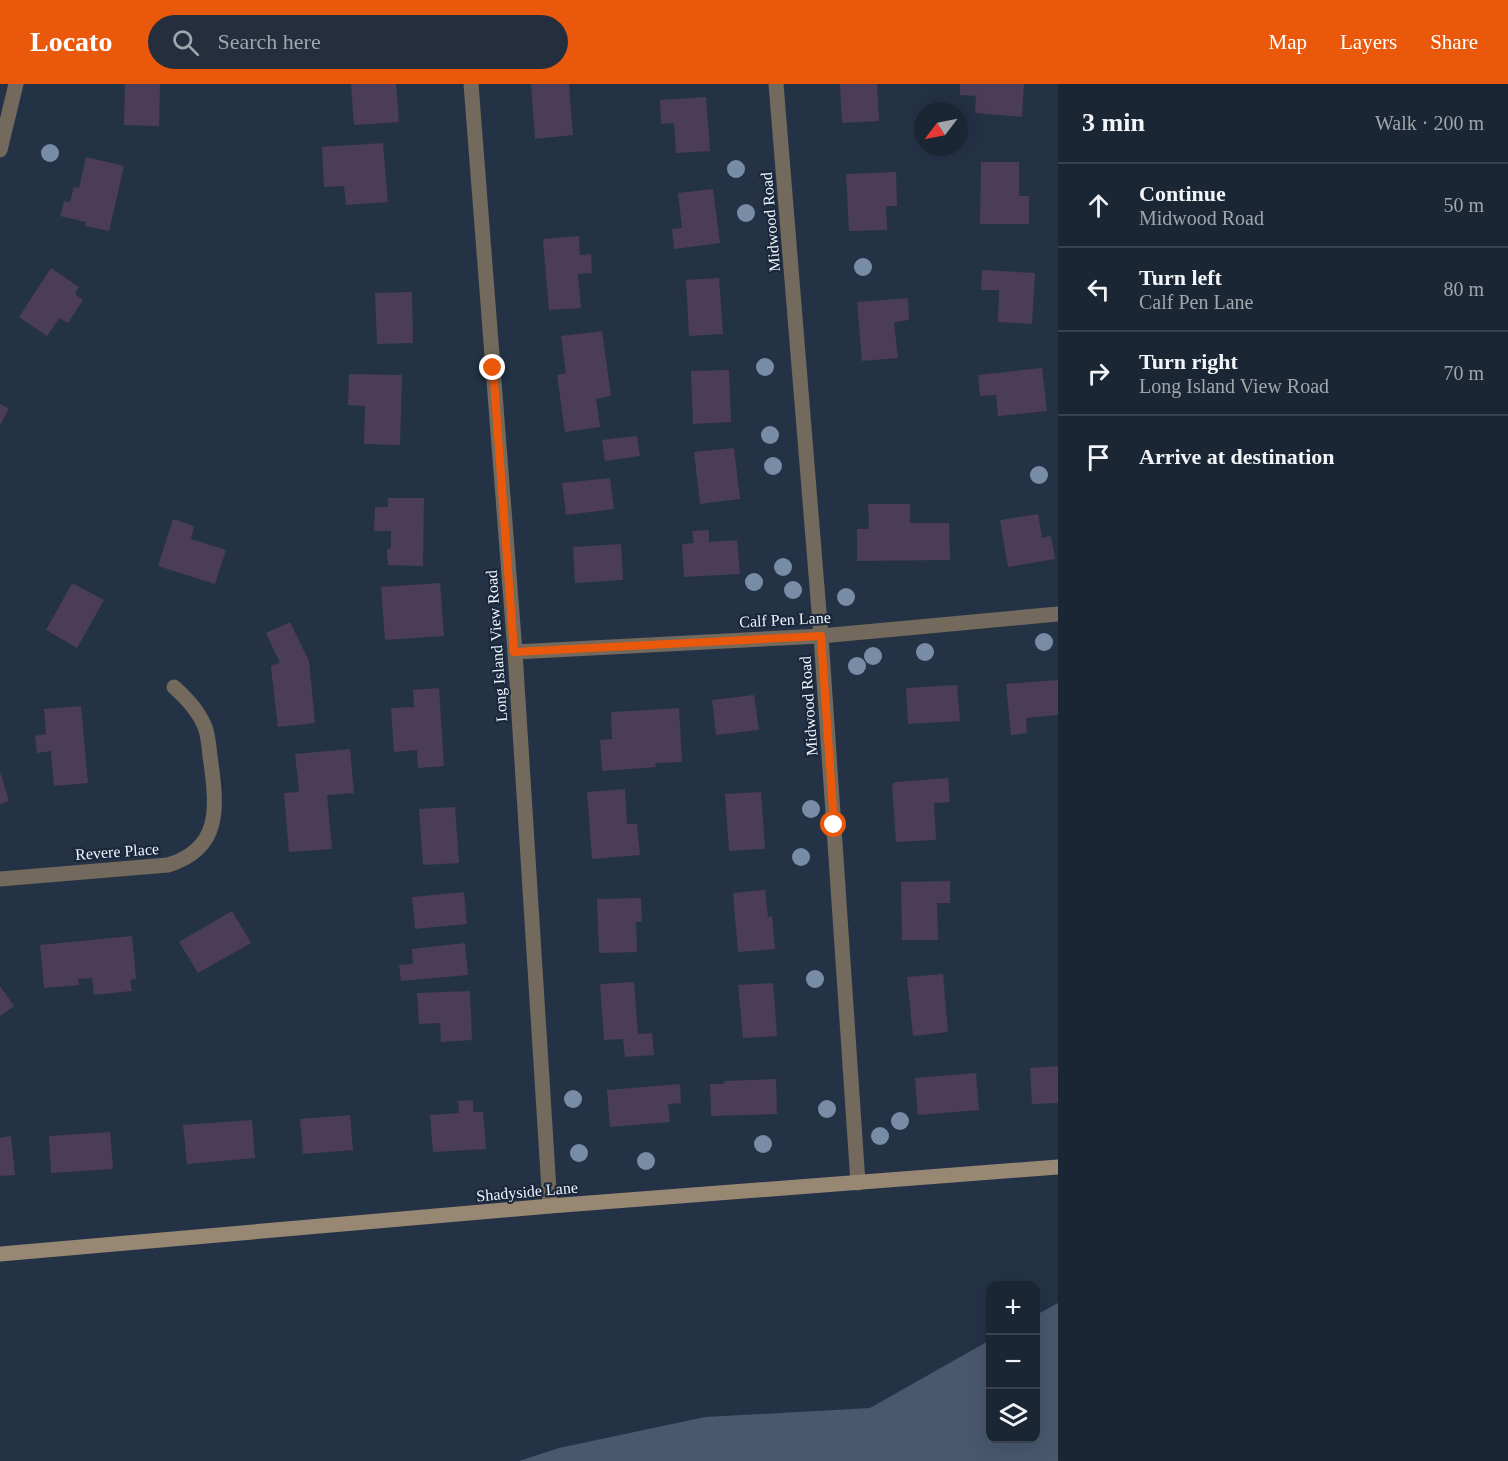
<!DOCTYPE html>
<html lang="en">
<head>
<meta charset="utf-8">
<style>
  :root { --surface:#1b2634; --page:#242e3c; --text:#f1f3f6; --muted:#a0a5ac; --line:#39434f; --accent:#ea580c }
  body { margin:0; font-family:Georgia,serif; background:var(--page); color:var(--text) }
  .controls { position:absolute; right:18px; bottom:18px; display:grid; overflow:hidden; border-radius:12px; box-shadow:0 6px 24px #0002 }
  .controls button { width:54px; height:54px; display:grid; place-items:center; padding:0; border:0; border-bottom:2px solid var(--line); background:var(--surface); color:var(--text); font:30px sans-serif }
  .compass { position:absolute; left:914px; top:18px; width:54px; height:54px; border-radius:50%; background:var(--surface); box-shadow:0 6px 24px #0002; rotate:238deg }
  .stop { position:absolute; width:18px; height:18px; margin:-14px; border:4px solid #ea580c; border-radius:50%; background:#fff }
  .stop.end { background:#ea580c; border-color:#fff; box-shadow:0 2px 6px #0008 }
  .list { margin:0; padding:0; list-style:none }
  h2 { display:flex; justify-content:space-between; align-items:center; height:78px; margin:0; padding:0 24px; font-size:26px }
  h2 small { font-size:20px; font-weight:400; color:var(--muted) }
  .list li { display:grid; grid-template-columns:39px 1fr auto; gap:18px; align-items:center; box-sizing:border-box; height:84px; padding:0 24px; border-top:2px solid var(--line) }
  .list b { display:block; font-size:22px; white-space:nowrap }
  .list p { margin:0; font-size:20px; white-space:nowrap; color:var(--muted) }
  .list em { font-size:20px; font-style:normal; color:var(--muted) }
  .icon { flex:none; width:33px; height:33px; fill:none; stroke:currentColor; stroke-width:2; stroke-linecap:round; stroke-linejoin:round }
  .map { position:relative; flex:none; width:1058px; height:1377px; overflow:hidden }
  header { display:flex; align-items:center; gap:36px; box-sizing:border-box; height:84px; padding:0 30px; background:var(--accent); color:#fff }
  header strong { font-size:28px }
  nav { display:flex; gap:33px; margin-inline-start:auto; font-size:21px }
  .search { width:420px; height:54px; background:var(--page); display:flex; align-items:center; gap:15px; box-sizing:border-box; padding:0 21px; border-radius:33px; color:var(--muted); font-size:22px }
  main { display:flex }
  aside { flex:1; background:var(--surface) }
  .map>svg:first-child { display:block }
</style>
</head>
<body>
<header>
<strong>Locato</strong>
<div class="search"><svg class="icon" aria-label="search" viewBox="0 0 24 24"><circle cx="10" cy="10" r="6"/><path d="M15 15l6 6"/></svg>Search here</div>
<nav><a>Map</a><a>Layers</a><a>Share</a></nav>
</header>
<main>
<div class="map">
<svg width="1058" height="1377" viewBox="0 0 1058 1377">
  <rect width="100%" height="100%" fill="#243246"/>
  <!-- green -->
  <polygon fill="#48586e" points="1058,1219 1058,1377 519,1377 559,1364 705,1333 870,1324 990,1256 990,1354 1036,1354 1036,1231"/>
  <!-- building -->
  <g fill="#4b3c5a">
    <polygon points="125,0 160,0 159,42 124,41"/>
    <polygon points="351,0 396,0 399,38 354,41"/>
    <polygon points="531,0 569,0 573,51 535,55"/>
    <polygon points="840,0 877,0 879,37 842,39"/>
    <polygon points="960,0 1024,0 1022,33 975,29 976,12 960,11"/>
    <polygon points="706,13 710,67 676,69 674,39 661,40 660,16"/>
    <polygon points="383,59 388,118 346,121 344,102 324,103 322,63"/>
    <polygon points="86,73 124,82 109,147 85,142 86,138 60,132 64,117 70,118 74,103 79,104"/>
    <polygon points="981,78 1019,78 1019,112 1029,112 1029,140 980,140"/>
    <polygon points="896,88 897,122 886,122 887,146 849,147 846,90"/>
    <polygon points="713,105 720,159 674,165 672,145 682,144 678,109"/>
    <polygon points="579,152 580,171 591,170 592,189 578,190 581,224 549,226 543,155"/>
    <polygon points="51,184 79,203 75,210 83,216 68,239 59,234 47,252 19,233"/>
    <polygon points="982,186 1035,189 1032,240 998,238 999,206 981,206"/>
    <polygon points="719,194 723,250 689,252 686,196"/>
    <polygon points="412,208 413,259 377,260 375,209"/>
    <polygon points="908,214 909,236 894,238 898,274 862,277 857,218"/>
    <polygon points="602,247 611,312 596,315 600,343 565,348 557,291 566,289 561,252"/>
    <polygon points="1042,284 1047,327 998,332 996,311 980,312 978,291"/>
    <polygon points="729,286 731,338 693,340 691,287"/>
    <polygon points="349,290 402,291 400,361 364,360 365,322 348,321"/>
    <polygon points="0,320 9,325 0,341"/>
    <polygon points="637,352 640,372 605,377 602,356"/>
    <polygon points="734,364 740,415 700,420 694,368"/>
    <polygon points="610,394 614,425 566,431 562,399"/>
    <polygon points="388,414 424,414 423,482 388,481 387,466 391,464 391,447 374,447 375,423 388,423"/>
    <polygon points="868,420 910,420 910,439 949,439 950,476 857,477 857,445 869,445"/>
    <polygon points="1038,430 1042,454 1051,452 1055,475 1008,483 1000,436"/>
    <polygon points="173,435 194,442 191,455 226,466 215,500 158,482"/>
    <polygon points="709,446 709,458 737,456 740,490 684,493 682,460 694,459 692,447"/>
    <polygon points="621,460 623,496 575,499 573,463"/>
    <polygon points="440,499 444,552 385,556 381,503"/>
    <polygon points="74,500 104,516 77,564 46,546 71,501"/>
    <polygon points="290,538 309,577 315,639 278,643 271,584 272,581 280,579 266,549"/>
    <polygon points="1058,596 1058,631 1026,634 1027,649 1011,651 1006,600"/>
    <polygon points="957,601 960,637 908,640 906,604"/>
    <polygon points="439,604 444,682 418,684 417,666 394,668 391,624 414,623 413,606"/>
    <polygon points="754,611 759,646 716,651 712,616"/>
    <polygon points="81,622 88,699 54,702 51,667 37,669 35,652 46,650 44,625"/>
    <polygon points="679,624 682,678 655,679 656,683 602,687 600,656 612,655 611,628"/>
    <polygon points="350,665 354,709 327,711 332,765 289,768 284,709 299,708 295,670"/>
    <polygon points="0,688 9,717 0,720"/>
    <polygon points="948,694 950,718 934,719 936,756 896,758 892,700 896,698"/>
    <polygon points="625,705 627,740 637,740 640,771 592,775 587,708"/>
    <polygon points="761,708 765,765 729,767 725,710"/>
    <polygon points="455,723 459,779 423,781 419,725"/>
    <polygon points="950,797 950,819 937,819 938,856 902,856 901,798"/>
    <polygon points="765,806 768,833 772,832 775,865 738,868 733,809"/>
    <polygon points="464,808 467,840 415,845 412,813"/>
    <polygon points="641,814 642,838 636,838 637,868 599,869 597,815"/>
    <polygon points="232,827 251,859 198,889 179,858"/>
    <polygon points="132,852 136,895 130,896 132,907 94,911 92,894 78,895 79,901 44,904 40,861"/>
    <polygon points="465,859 468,891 401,897 399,881 413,880 412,865"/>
    <polygon points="943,890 948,948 913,952 907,893"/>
    <polygon points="634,898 638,950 652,949 654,971 625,973 623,955 604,956 600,900"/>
    <polygon points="773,899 777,952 743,954 738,901"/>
    <polygon points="0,902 14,922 0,932"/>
    <polygon points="470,907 472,956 441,958 440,939 419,940 417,909"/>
    <polygon points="1058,982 1058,1019 1032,1020 1030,984"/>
    <polygon points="976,989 979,1026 918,1031 915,994"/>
    <polygon points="776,995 777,1030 711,1032 710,1000 723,1000 725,997"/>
    <polygon points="680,1000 681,1019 668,1020 670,1038 610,1043 607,1006"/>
    <polygon points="473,1016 473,1028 483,1028 486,1065 433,1068 430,1031 459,1029 458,1017"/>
    <polygon points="350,1031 353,1066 303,1070 300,1035"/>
    <polygon points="252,1036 255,1074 187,1080 183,1041"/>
    <polygon points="110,1048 113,1085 51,1089 49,1052"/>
    <polygon points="11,1052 15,1091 0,1092 0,1054"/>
  </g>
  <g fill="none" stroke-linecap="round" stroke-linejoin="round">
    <!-- street -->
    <g stroke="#73695c" stroke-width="15">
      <polyline points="471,0 515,568 550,1122"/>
      <polyline points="776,0 821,552 858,1099"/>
      <polyline points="0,66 16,0"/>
      <polyline points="515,568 821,552 1058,530"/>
      <path d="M 0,795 L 168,781 C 221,765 217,724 211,679 C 209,668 209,653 205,643 C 198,626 186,614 174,603"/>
    </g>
    <!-- secondary -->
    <polyline stroke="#988773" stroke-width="15" points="0,1170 550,1122 1058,1083"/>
  </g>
  <!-- trees -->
  <g fill="#798ca6">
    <circle cx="50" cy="69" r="9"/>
    <circle cx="736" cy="85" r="9"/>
    <circle cx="746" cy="129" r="9"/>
    <circle cx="863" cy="183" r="9"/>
    <circle cx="765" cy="283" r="9"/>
    <circle cx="770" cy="351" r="9"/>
    <circle cx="773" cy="382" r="9"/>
    <circle cx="1039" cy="391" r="9"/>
    <circle cx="783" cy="483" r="9"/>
    <circle cx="754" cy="498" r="9"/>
    <circle cx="793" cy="506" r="9"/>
    <circle cx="846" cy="513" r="9"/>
    <circle cx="1044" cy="558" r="9"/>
    <circle cx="925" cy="568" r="9"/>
    <circle cx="873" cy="572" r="9"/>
    <circle cx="857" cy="582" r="9"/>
    <circle cx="811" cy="725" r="9"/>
    <circle cx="801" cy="773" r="9"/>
    <circle cx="815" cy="895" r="9"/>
    <circle cx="573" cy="1015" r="9"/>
    <circle cx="827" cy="1025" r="9"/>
    <circle cx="900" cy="1037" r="9"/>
    <circle cx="880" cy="1052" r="9"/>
    <circle cx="763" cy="1060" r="9"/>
    <circle cx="579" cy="1069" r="9"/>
    <circle cx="646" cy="1077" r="9"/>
  </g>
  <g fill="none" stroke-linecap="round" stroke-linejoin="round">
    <!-- route -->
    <polyline stroke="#ea580c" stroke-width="8" points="493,284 514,568 821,552 834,741"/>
  </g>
  <g text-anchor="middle" stroke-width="4.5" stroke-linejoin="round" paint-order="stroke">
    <!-- street labels -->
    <g font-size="16" fill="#edf4fe" stroke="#1b283b">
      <text transform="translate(770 138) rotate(-95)" y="6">Midwood Road</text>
      <text transform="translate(785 535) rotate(-3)" y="6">Calf Pen Lane</text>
      <text transform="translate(496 562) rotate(-94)" y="6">Long Island View Road</text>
      <text transform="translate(808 622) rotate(-94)" y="6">Midwood Road</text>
      <text transform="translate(117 767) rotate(-4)" y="6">Revere Place</text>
      <text transform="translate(527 1107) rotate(-5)" y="6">Shadyside Lane</text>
    </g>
  </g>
</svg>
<div class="controls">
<button>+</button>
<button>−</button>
<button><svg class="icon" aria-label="layers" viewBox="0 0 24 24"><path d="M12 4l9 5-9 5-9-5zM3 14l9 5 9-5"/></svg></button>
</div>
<svg class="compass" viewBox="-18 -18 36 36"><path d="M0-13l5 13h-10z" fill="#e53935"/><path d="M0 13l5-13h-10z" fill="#a0a5ac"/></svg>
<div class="stop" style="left:834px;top:741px"></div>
<div class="stop end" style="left:493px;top:284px"></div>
</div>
<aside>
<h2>3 min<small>Walk · 200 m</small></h2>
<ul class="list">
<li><svg class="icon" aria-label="ahead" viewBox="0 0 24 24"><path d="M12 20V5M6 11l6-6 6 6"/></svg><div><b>Continue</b><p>Midwood Road</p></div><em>50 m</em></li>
<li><svg class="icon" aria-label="left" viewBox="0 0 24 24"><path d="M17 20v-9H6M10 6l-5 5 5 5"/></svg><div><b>Turn left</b><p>Calf Pen Lane</p></div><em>80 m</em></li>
<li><svg class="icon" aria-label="right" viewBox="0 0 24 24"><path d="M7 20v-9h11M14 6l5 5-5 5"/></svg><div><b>Turn right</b><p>Long Island View Road</p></div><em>70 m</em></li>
<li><svg class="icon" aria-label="arrive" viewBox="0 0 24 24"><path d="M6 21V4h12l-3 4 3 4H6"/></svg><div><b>Arrive at destination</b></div></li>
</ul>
</aside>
</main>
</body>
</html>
